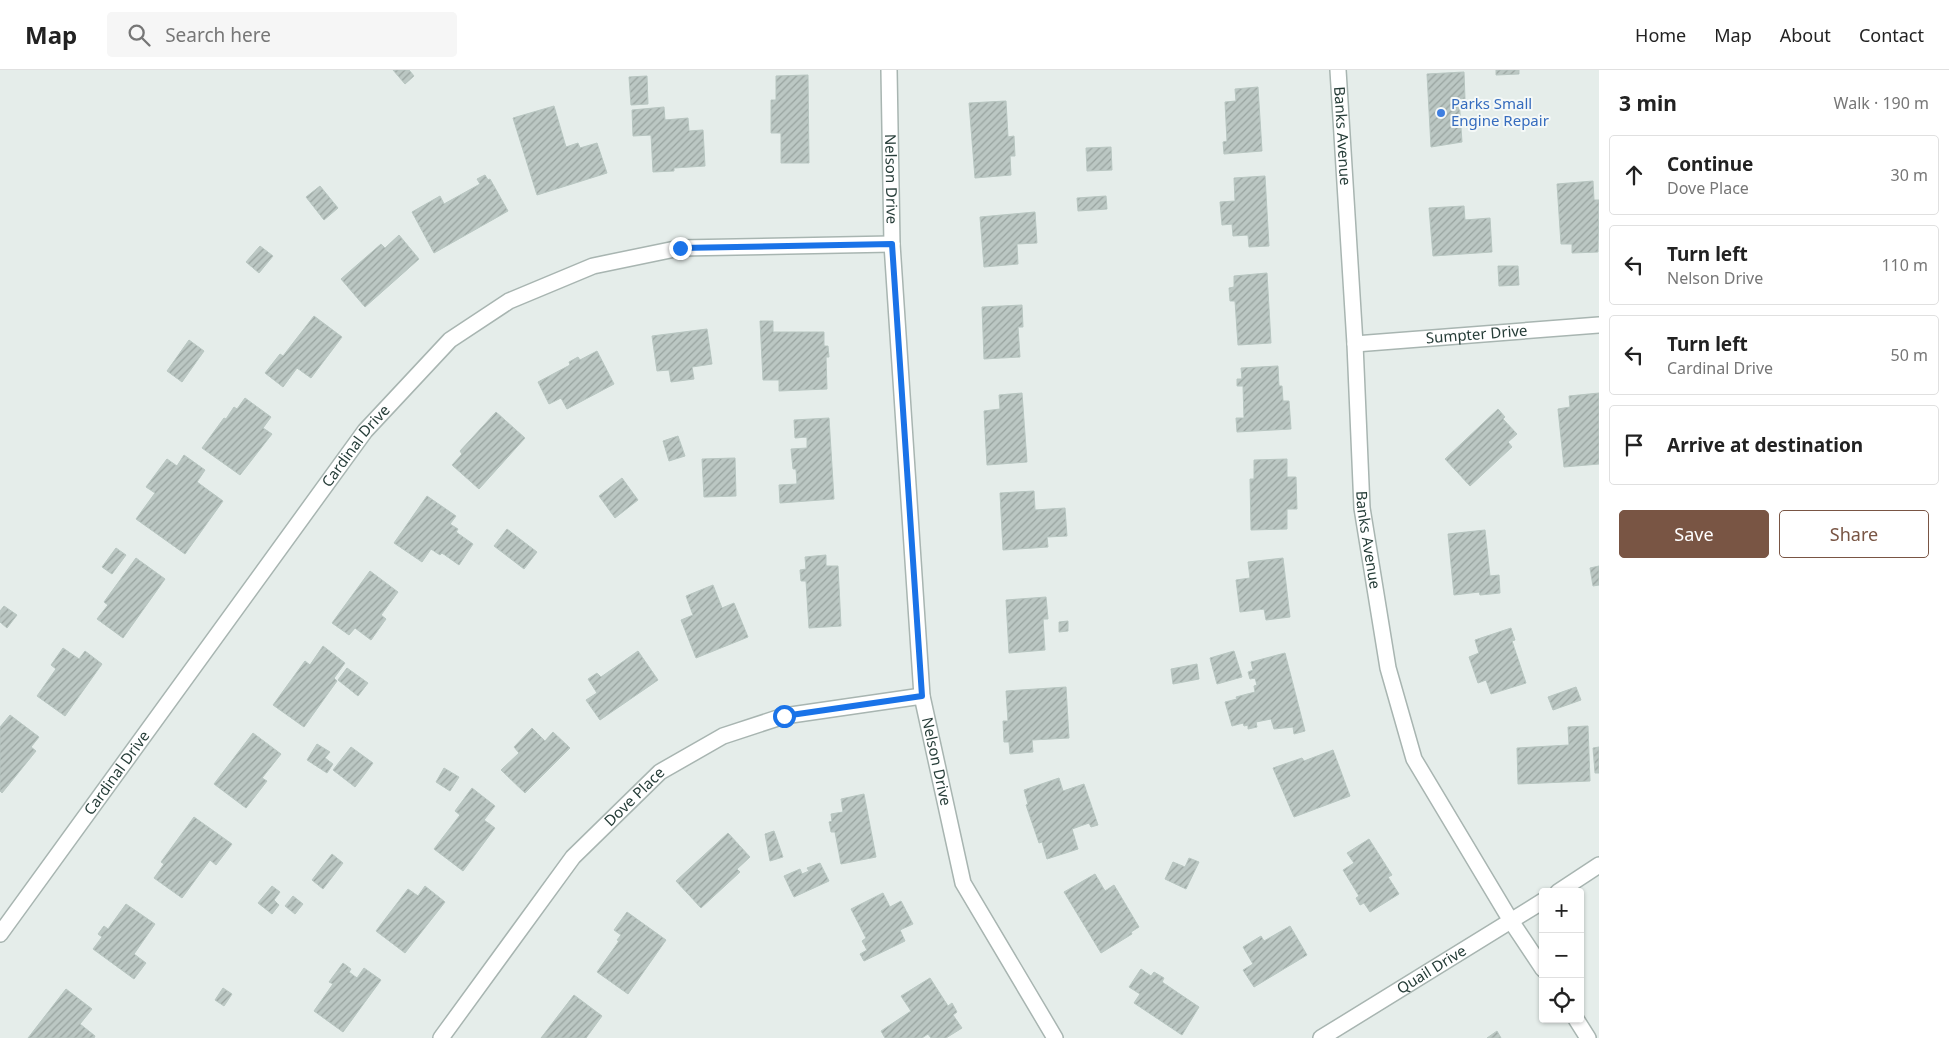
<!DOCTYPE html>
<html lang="en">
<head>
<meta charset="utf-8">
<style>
  :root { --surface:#fff; --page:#f6f6f6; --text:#222; --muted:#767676; --line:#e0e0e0; --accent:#795544 }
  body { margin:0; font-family:"Noto Sans",sans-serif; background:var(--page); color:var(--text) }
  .controls { position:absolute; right:15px; bottom:15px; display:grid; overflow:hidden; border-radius:5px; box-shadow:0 1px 4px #0004 }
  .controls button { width:45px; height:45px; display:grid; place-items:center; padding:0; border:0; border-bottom:1px solid var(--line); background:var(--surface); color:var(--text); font:25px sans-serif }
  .stop { position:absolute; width:15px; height:15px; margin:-11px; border:4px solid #1a73e8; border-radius:50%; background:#fff }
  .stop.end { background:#1a73e8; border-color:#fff; box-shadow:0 1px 5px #0008 }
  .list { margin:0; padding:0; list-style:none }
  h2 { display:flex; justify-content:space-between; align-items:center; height:65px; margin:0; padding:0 20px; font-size:21px }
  h2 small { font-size:16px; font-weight:400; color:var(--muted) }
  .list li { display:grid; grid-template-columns:32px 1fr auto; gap:15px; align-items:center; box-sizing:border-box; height:80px; margin:0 10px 10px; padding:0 10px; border:1px solid var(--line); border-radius:5px }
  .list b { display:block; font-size:19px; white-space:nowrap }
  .list p { margin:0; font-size:16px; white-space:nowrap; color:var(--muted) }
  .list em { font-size:16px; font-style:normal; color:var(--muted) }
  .actions { display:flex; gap:10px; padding:15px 20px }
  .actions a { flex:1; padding:11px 0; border:1px solid var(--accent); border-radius:5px; text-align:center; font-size:18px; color:var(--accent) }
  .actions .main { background:var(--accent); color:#fff }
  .icon { flex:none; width:28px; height:28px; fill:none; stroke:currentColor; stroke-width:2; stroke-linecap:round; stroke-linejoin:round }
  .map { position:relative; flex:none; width:1599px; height:968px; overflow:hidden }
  header { display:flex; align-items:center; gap:30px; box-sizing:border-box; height:70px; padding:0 25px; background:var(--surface); border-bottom:1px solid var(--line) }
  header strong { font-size:24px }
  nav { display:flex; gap:28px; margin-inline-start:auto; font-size:18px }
  .search { width:350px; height:45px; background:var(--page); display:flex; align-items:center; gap:12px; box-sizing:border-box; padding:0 18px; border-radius:5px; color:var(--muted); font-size:19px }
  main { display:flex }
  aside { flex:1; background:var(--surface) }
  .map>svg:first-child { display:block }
</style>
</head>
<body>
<header>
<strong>Map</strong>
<div class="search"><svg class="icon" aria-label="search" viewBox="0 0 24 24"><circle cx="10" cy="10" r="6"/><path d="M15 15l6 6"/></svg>Search here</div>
<nav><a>Home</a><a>Map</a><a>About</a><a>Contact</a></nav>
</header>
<main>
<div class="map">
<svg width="1599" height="968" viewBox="0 0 1599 968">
  <defs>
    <pattern id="building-hatch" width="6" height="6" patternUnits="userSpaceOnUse" patternTransform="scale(1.25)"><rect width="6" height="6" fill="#bbc7c3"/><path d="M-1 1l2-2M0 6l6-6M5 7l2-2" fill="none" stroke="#98a39f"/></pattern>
  </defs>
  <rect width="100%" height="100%" fill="#e5edea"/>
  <!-- building -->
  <g fill="url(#building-hatch)" stroke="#b8c6c1">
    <polygon points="393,0 409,0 414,6 405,14"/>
    <polygon points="1496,0 1519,0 1519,4 1496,5"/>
    <polygon points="1464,2 1465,29 1459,29 1462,72 1431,77 1427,4"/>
    <polygon points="808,5 809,93 781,93 781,63 771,63 771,30 776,30 776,6"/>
    <polygon points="647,6 648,34 631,35 629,7"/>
    <polygon points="1258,17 1262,81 1224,84 1223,72 1227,71 1225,32 1236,31 1235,19"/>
    <polygon points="1006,31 1008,67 1014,66 1015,86 1010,86 1011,105 975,108 969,33"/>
    <polygon points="554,36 566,77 578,73 580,78 597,73 607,103 537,125 513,48"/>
    <polygon points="664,37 665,50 688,48 689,61 703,60 705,96 674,98 674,101 653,102 651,65 633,66 632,40"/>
    <polygon points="1111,77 1112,100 1087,101 1086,78"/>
    <polygon points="485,105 488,110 490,109 508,141 434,183 412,142 440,126 444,134 480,114 477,109"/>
    <polygon points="1265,106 1269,176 1249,177 1248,165 1233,166 1232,154 1222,155 1220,132 1235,131 1234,108"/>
    <polygon points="1593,111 1594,130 1599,130 1598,182 1572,183 1572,174 1561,174 1557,114"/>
    <polygon points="320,116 338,138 324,150 306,127"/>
    <polygon points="1106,126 1107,139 1078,141 1077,128"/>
    <polygon points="1464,136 1465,150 1490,148 1492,182 1433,186 1429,138"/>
    <polygon points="1035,142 1037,173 1017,174 1018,194 984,197 980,147"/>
    <polygon points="399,165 419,189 365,237 341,209 381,174 385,178"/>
    <polygon points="260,176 273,186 259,203 246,192"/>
    <polygon points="1498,196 1518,196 1519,215 1499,216"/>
    <polygon points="1267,203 1271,273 1238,275 1235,231 1230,231 1229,218 1234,217 1234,206"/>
    <polygon points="1022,235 1023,257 1018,257 1020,287 984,289 982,237"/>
    <polygon points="314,246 342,267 311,308 297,298 283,317 265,303 280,284 283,286"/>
    <polygon points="760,251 773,251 773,262 824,262 824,276 828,276 829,287 826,287 827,319 779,321 779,310 763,310"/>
    <polygon points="707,259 712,294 692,297 694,309 671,312 669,300 657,301 652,266"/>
    <polygon points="189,270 204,281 182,312 167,301"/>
    <polygon points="597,281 614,314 567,339 561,328 549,334 538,312 570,295 569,292 578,287 580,290"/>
    <polygon points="1278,296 1279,316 1282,316 1283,331 1289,331 1291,359 1237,362 1236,348 1244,348 1243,316 1237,316 1237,309 1242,309 1241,298"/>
    <polygon points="1022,323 1027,392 987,395 984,341 1000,339 999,325"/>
    <polygon points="1599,323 1599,394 1564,397 1558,339 1570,337 1569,326"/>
    <polygon points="245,328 271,347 263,358 272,364 240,405 202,378 224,348 226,349 234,337 237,339"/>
    <polygon points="1498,339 1505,347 1503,349 1517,364 1508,372 1512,377 1470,416 1445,389"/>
    <polygon points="496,342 525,368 479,419 452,395 462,384 460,381"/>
    <polygon points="829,348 834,429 780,433 779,415 797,414 796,399 793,399 791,379 807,378 807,367 795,368 794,350"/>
    <polygon points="678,366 685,386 669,391 663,371"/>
    <polygon points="184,385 205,400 197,412 223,431 185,484 136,449 155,423 146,417 167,389 177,396"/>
    <polygon points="735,388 736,426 704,427 702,389"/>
    <polygon points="1287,389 1287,407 1296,407 1297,439 1287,439 1287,459 1251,460 1250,409 1254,409 1254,390"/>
    <polygon points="622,408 638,430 615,448 599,426"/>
    <polygon points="1034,421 1035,440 1065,438 1067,466 1047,467 1048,477 1003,480 1000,423"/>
    <polygon points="427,426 456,446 450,454 458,459 456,462 473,474 459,495 442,483 440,485 431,479 422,492 394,473"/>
    <polygon points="507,459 537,482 524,499 494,476"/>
    <polygon points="1485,460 1490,506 1499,505 1500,523 1480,525 1479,522 1454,525 1448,464"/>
    <polygon points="116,478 126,485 112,504 102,497"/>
    <polygon points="826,485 826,496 838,496 841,556 809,558 806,511 801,511 800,500 806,499 805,487"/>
    <polygon points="136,488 165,509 123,568 97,549 108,535 104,532"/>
    <polygon points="1283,488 1290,547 1266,550 1264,539 1240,542 1236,510 1250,508 1248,492"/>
    <polygon points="1599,496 1599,515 1593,516 1590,498"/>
    <polygon points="370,501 398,522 381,545 386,549 371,570 355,558 349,565 332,553"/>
    <polygon points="713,515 722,538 734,533 748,567 696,588 681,550 693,545 686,526"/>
    <polygon points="1046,527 1048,549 1043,549 1045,580 1009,583 1006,530"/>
    <polygon points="4,536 17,545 7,558 0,552 0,541"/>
    <polygon points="1068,551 1068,561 1059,562 1059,552"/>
    <polygon points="1511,558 1515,570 1512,571 1526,613 1491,624 1486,610 1478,613 1469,587 1479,583 1475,570"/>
    <polygon points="323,576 345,593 334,608 337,611 304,657 273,635 305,591 310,595"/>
    <polygon points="63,578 79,589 85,581 102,594 65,646 37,626 56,599 51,595"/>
    <polygon points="638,581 658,610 600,650 586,630 597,623 588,609 597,603 601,607"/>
    <polygon points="1234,581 1242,607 1217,614 1210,588"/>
    <polygon points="1285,583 1305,661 1294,664 1293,657 1274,659 1271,649 1256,652 1257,657 1248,659 1248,655 1244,656 1243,653 1232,656 1225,632 1237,629 1236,627 1255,622 1254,616 1257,615 1255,608 1250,609 1248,602 1253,600 1251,592"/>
    <polygon points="1197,594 1199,609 1173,614 1171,599"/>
    <polygon points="347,598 368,613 358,626 338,610"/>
    <polygon points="1066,617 1069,668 1032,670 1033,682 1010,684 1009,672 1004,672 1003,651 1008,651 1006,621"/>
    <polygon points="1576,617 1581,630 1553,640 1548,627"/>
    <polygon points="10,645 39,667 31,677 36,681 2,723 0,721 0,657"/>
    <polygon points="1588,656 1590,711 1518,714 1517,678 1569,675 1568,657"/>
    <polygon points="532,658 545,671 553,662 570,678 525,723 501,700 519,683 514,677"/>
    <polygon points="253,663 281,684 262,708 267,711 246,738 214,714"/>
    <polygon points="317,674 330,682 325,688 333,694 327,703 307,690"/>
    <polygon points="351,677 373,693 355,717 333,700"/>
    <polygon points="1599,677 1599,703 1595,703 1593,678"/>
    <polygon points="1333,680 1350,726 1294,747 1273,698 1302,688 1304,691"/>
    <polygon points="444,698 459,707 450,721 436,712"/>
    <polygon points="1059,708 1063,721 1084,714 1098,755 1091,757 1089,753 1072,759 1078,779 1047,789 1042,772 1039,773 1026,735 1028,734 1024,720"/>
    <polygon points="472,718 495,736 484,750 495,758 463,801 434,779 460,745 455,741"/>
    <polygon points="864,724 876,787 841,794 835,762 831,762 830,756 829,752 832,751 831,744 843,742 841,729"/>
    <polygon points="194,747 232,774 216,795 210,790 182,828 154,808 164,794 161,792"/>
    <polygon points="774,761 783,787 770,791 765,764"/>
    <polygon points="728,763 750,787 737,799 740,802 701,838 676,811"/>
    <polygon points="1369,769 1392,805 1388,807 1399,824 1370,842 1364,833 1360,835 1356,828 1359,826 1343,800 1354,793 1347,783"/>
    <polygon points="332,784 343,793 323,819 312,810"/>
    <polygon points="1189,788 1199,792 1186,819 1165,809 1173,792 1185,797"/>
    <polygon points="820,793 829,811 794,827 784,806 800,799 802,804 809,801 807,798"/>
    <polygon points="1095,804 1105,821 1114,815 1139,857 1131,862 1132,864 1101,883 1064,822"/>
    <polygon points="272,816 280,822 274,830 279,835 272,844 258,833"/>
    <polygon points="425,816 445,832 405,883 376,861 408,819 418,826"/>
    <polygon points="883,823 890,837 901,831 913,854 900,860 905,871 864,891 860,884 867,880 862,871 866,868 851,839"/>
    <polygon points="293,826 303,834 295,844 285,836"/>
    <polygon points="126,834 155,854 134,884 146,893 134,909 93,879 102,867 98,864 104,856 108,859"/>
    <polygon points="627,842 666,870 628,924 597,902 619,871 617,870 621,865 614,860"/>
    <polygon points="1290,856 1307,885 1254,917 1243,900 1253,894 1243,877 1261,866 1264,871"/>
    <polygon points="343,893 351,899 349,902 357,908 364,898 381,910 343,962 314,941 333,914 329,912"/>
    <polygon points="1141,899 1151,906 1154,902 1164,908 1162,912 1199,937 1182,965 1134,933 1140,924 1129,917"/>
    <polygon points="930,908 948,936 952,933 957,942 953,945 962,958 946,968 931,968 928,964 922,968 885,968 881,961 911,941 901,926"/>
    <polygon points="223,918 232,924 224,936 215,930"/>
    <polygon points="66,919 92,939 80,954 95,966 94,968 28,968"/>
    <polygon points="574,925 602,946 586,968 541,968"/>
    <polygon points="1497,961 1501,968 1487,968"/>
  </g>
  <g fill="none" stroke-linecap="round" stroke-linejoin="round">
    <defs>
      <g id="minor">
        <path id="s1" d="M 889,0 L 892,174 L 922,626 L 963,813 L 1055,968"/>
        <path id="s2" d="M 1338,0 L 1355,274 L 1362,438 L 1388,598 L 1414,689 L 1511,851 L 1543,899"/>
        <path id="s3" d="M 1355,274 L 1599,255"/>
        <polyline points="1558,822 1599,795"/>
        <path id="s4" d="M 0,864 L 365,361 L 450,270 L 509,231 L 593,196 L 680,178 L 892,174"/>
        <polyline points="1576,949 1588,968"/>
        <path id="s5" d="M 441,968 L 573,787 L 660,702 L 723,666 L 784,646 L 922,626"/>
        <path id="s6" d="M 1321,968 L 1543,831"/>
      </g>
    </defs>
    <!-- minor casing -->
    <use href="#minor" stroke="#a8b5b1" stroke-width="18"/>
    <!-- minor -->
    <use href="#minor" stroke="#fff" stroke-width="15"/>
  </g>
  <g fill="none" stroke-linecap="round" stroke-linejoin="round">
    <!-- route -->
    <polyline stroke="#1a73e8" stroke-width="6" points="680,178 892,174 922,626 784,646"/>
  </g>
  <!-- markers -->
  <circle fill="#3f7fe0" stroke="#f5f9f8" stroke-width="2" cx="1441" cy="43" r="5"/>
  <g text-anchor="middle" stroke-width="4" stroke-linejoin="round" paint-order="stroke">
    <!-- shop labels -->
    <g font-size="15" fill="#366cbe" stroke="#f5f9f8" text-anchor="start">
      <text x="1451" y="39">Parks Small<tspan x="1451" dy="17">Engine Repair</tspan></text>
    </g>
    <!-- street labels -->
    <g font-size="15" fill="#263d38" stroke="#f5f9f8">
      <text dy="5" stroke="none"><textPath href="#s2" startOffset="66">Banks Avenue</textPath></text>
      <text dy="5" stroke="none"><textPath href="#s1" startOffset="109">Nelson Drive</textPath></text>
      <text dy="5" stroke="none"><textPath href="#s3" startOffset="122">Sumpter Drive</textPath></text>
      <text dy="5" stroke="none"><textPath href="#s4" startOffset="604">Cardinal Drive</textPath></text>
      <text dy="5" stroke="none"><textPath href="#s2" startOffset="471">Banks Avenue</textPath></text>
      <text dy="5" stroke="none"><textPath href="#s1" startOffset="694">Nelson Drive</textPath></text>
      <text dy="5" stroke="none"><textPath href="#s4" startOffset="199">Cardinal Drive</textPath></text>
      <text dy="5" stroke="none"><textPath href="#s5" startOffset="310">Dove Place</textPath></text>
      <text dy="5" stroke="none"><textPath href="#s6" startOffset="130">Quail Drive</textPath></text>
    </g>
  </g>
</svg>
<div class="controls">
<button>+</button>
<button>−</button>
<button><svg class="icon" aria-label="locate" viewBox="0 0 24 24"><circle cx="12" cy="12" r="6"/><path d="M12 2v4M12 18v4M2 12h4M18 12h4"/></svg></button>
</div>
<div class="stop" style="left:784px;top:646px"></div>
<div class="stop end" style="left:680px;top:178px"></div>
</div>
<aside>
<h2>3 min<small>Walk · 190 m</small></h2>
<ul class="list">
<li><svg class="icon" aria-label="ahead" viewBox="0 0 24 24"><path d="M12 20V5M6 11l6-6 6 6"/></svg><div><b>Continue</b><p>Dove Place</p></div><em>30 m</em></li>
<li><svg class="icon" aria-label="left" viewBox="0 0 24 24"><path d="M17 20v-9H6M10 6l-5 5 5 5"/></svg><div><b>Turn left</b><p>Nelson Drive</p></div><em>110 m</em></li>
<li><svg class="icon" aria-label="left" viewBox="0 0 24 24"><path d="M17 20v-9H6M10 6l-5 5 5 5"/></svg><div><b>Turn left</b><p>Cardinal Drive</p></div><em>50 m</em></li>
<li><svg class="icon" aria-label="arrive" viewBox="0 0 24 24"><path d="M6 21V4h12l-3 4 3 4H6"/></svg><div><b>Arrive at destination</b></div></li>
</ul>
<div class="actions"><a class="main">Save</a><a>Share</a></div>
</aside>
</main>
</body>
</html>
